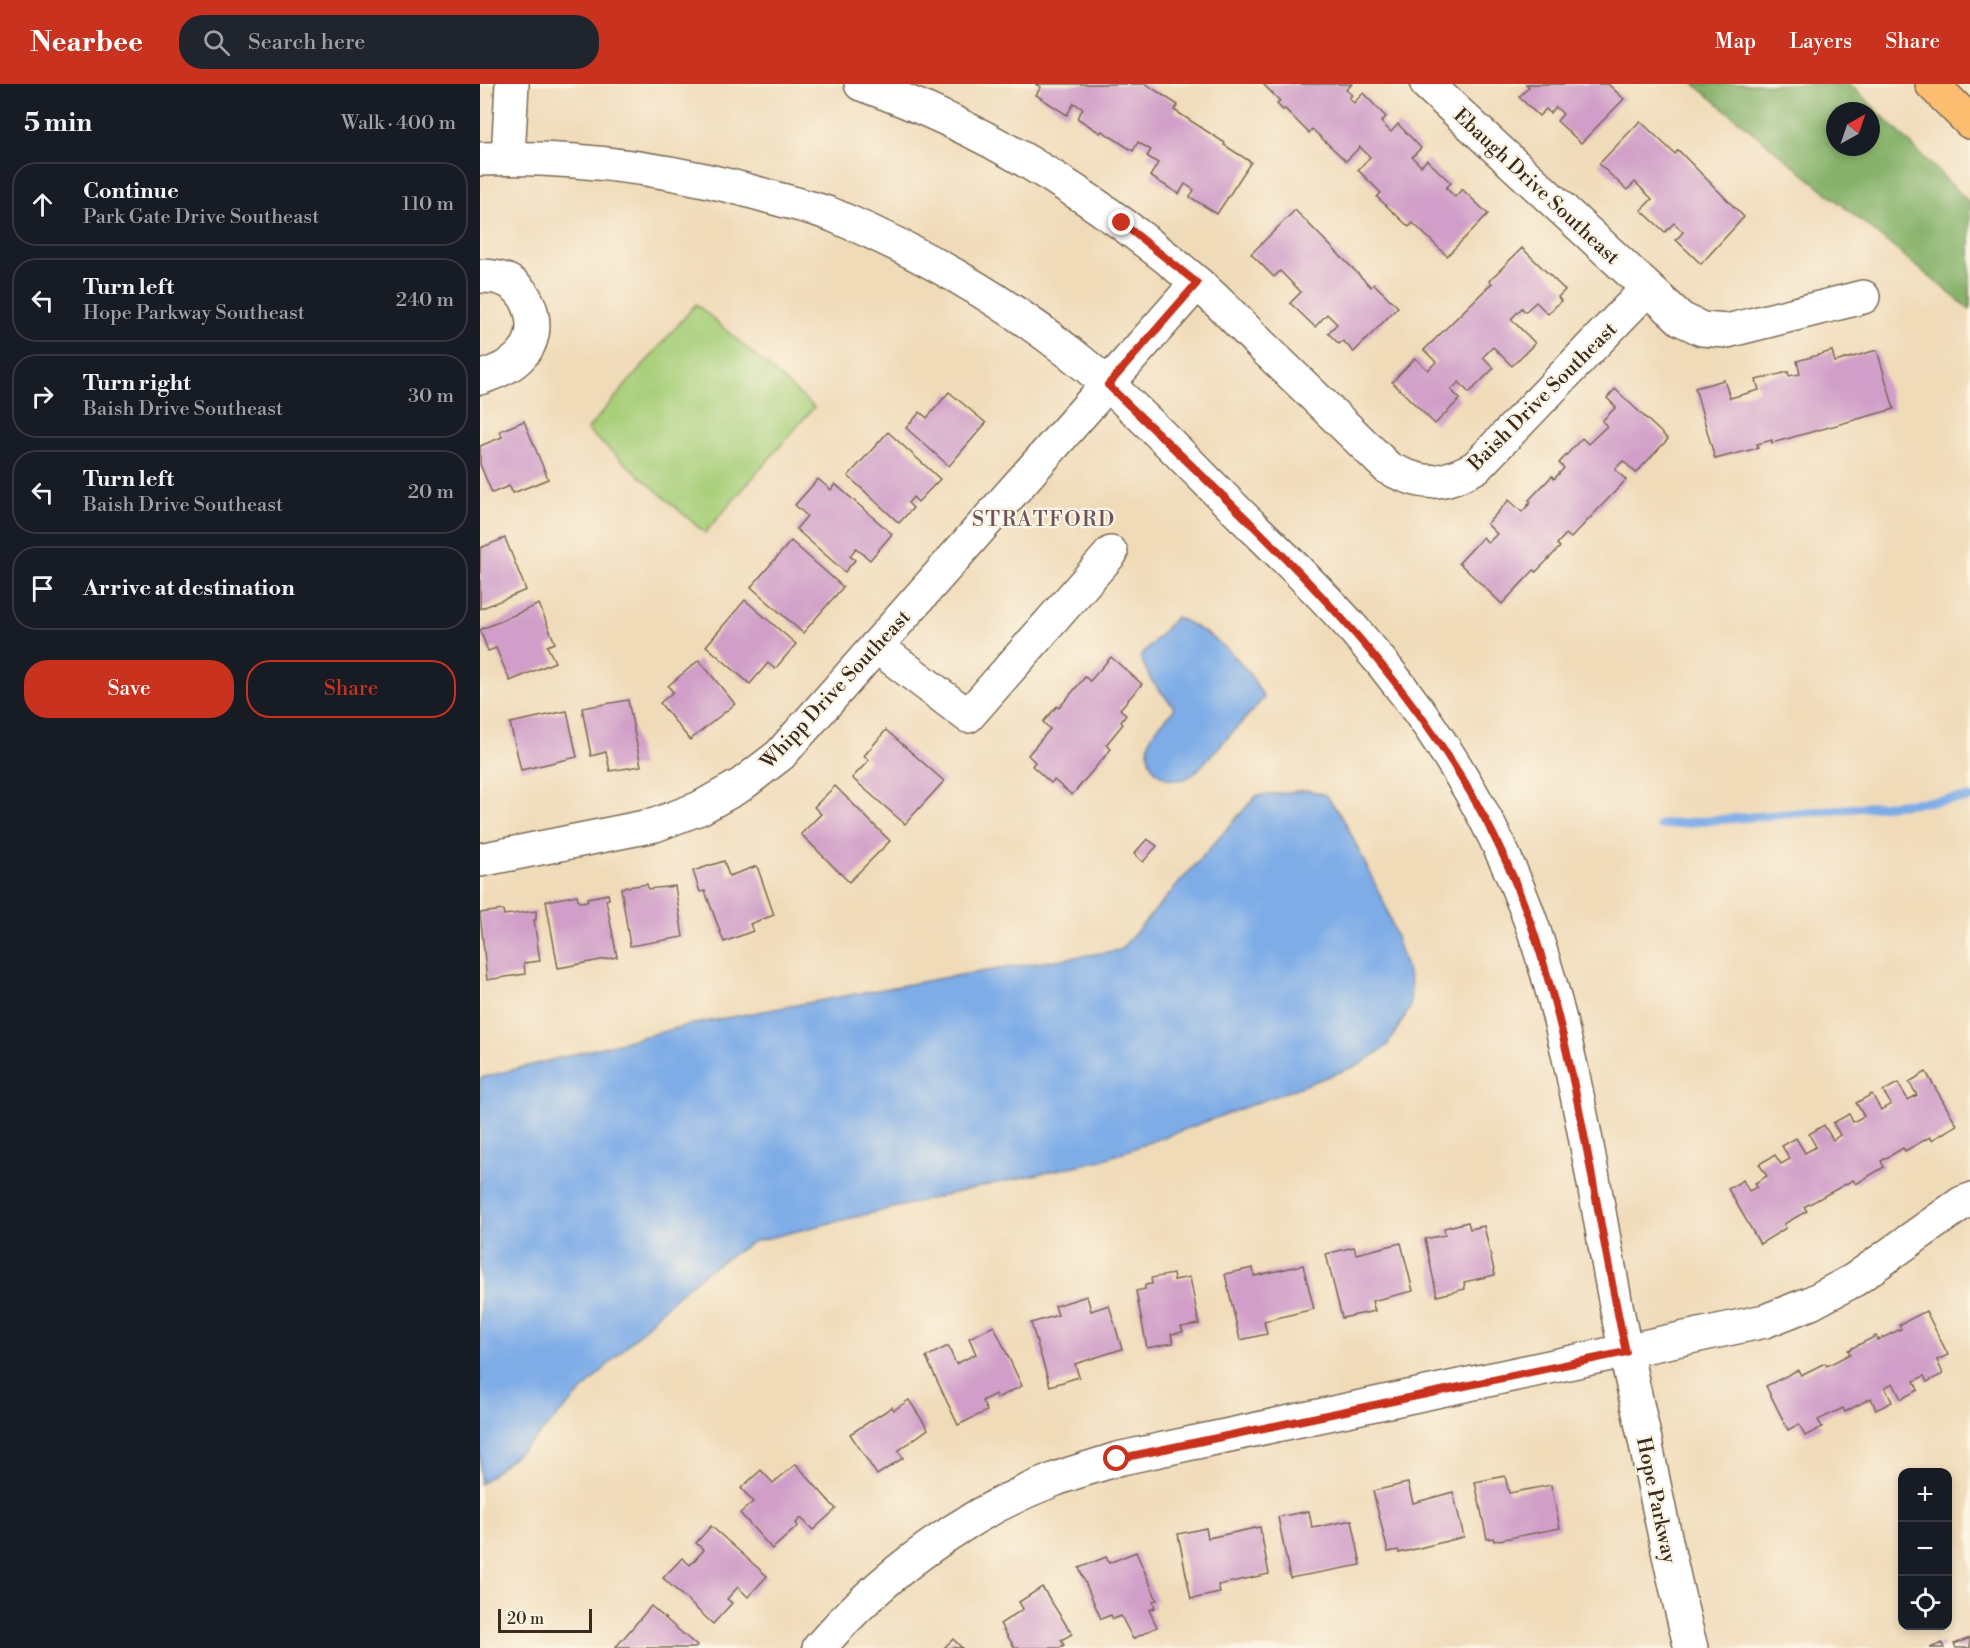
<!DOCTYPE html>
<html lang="en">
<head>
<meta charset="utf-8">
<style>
  :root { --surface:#171b24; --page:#20242c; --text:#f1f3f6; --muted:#9ea1a6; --line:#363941; --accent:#c8321e }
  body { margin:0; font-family:"Libre Bodoni",serif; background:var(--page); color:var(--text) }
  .controls { position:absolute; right:18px; bottom:18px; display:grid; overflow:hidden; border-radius:12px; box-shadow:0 3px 9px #0003 }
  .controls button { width:54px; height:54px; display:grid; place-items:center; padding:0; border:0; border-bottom:2px solid var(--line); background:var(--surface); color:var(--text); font:30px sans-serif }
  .compass { position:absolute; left:1346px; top:18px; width:54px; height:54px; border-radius:50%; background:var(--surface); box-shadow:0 3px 9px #0003; rotate:40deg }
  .scale { position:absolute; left:18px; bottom:15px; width:94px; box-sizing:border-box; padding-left:6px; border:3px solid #3b2a1e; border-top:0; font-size:16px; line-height:21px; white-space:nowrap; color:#3b2a1e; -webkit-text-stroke:4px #fcf5e5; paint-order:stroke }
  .stop { position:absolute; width:18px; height:18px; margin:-14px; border:4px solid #c8321e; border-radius:50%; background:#fff }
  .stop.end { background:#c8321e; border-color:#fff; box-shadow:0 2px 6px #0008 }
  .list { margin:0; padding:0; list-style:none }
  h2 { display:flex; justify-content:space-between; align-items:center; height:78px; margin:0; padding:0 24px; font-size:26px }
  h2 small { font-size:20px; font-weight:400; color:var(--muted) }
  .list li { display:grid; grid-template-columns:39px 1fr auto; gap:18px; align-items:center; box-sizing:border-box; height:84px; margin:0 12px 12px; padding:0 12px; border:2px solid var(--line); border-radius:24px }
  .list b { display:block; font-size:22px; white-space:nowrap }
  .list p { margin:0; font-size:20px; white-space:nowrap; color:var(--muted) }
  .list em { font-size:20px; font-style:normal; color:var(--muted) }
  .actions { display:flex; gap:12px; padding:18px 24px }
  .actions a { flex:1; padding:14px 0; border:2px solid var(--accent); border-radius:24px; text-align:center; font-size:21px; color:var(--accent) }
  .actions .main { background:var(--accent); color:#fff }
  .icon { flex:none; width:33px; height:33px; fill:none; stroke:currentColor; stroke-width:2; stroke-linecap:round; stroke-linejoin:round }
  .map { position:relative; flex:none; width:1490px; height:1564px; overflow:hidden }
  header { display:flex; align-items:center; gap:36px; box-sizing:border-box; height:84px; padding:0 30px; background:var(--accent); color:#fff }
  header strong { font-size:28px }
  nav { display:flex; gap:33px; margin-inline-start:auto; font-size:21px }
  .search { width:420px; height:54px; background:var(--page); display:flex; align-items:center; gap:15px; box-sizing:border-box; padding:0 21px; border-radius:24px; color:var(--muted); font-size:22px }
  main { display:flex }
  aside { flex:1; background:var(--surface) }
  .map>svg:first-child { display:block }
</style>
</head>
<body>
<header>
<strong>Nearbee</strong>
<div class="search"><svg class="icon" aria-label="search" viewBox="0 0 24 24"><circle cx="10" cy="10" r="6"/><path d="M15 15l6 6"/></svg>Search here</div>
<nav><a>Map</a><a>Layers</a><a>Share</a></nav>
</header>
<main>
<aside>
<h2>5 min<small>Walk · 400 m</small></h2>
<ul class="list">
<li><svg class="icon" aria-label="ahead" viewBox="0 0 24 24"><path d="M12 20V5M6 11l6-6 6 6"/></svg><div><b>Continue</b><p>Park Gate Drive Southeast</p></div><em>110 m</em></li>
<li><svg class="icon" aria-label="left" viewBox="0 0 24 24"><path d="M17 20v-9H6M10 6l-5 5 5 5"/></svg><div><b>Turn left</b><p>Hope Parkway Southeast</p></div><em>240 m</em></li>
<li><svg class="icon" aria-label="right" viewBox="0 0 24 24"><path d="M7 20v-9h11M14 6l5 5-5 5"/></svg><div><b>Turn right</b><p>Baish Drive Southeast</p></div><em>30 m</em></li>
<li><svg class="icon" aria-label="left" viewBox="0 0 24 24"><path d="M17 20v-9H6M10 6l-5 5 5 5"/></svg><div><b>Turn left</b><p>Baish Drive Southeast</p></div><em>20 m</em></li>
<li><svg class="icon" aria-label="arrive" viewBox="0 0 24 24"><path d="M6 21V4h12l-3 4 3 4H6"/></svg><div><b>Arrive at destination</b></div></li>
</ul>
<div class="actions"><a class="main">Save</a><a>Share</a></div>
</aside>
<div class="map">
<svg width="1490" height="1564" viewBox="0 0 1490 1564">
  <rect width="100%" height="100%" fill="#fcf5e5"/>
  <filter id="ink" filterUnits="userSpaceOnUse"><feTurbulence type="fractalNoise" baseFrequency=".0167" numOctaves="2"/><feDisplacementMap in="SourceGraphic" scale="12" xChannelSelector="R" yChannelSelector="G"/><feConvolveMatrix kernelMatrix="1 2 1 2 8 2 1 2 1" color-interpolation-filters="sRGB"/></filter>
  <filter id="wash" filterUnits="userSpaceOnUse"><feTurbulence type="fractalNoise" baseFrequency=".008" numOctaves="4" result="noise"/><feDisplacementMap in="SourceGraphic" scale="24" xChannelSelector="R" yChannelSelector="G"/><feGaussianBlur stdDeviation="1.35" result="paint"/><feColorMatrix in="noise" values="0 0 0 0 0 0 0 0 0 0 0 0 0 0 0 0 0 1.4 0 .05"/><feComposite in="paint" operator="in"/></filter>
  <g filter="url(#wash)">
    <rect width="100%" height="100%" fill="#f0dbb9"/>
    <!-- green -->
    <polygon fill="#a8cf7a" stroke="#727c4c" stroke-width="1.5" points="216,220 334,323 225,449 107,346"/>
    <!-- forest -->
    <path fill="#86b26a" stroke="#606e44" stroke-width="1.5" fill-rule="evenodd" d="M 1214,0 L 1370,0 L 1490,119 L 1490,226 ZM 1355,27 L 1391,27 L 1391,63 L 1355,63 Z"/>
    <!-- water -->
    <g fill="#7dace7" stroke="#5c6b82" stroke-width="1.5">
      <path d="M 696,533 C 736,552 764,574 784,614 L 714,690 C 690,707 660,685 670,656 C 673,645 686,635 693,627 L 694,623 L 671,596 L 660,573 Z"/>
      <polygon points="827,706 846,711 865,738 906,823 931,899 930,924 907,962 879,981 622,1076 499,1103 272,1158 228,1186 192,1216 56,1354 0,1400 0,994 213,940 462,894 640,866 776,712"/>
    </g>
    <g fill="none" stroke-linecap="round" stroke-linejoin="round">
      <!-- stream -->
      <polyline stroke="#7dace7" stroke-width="9" points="1180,741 1490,714"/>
    </g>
    <g id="blocks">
      <!-- building -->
      <g fill="#d09ec8">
        <polygon points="555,0 666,0 698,21 694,26 745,59 744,61 771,78 737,130 710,113 714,106 705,100 699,110 670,92 678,79 667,72 671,66 658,58 653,67 622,47 620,49 597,34 603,25 594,19 587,31 556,11 561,3"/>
        <polygon points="783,0 872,0 866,6 872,11 869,14 874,19 883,9 906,33 901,38 911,48 918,40 941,64 932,73 941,82 947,76 971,99 966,104 975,113 982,105 1008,130 967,172 933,139 929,143 897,113 901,109 878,86 890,73 880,63 866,77 832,45 829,49 805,25 803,26 797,20 800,17"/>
        <polygon points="1046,0 1128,0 1144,15 1101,59 1077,37 1083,30 1076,23 1070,29 1066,25 1059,32 1039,13 1049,3"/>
        <polygon points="1160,37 1195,70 1198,66 1264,133 1221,180 1196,156 1203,148 1194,139 1185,148 1161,126 1172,115 1155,98 1147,106 1119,80"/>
        <polygon points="815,126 891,203 894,200 918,223 874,268 863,257 859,260 848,249 857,240 847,230 835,243 810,219 821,208 800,187 794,193 771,170"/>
        <polygon points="1042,164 1085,206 1078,213 1081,217 1068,230 1056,218 1045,228 1042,224 1031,235 1055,259 1032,282 1013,263 1003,273 1014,284 989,309 979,298 971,306 980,315 955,340 912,298 935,274 948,286 956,278 944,266 1012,199 1009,197"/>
        <polygon points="1397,266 1414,325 1292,359 1292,356 1277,360 1278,364 1235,375 1215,304 1244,296 1250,314 1279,306 1276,296 1308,288 1309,292 1320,290 1317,277 1352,267 1355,278"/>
        <polygon points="1135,305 1188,355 1156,389 1143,377 1135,385 1146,396 1091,454 1086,450 1077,460 1080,463 1056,488 1054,486 1022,520 979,479 1003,453 1008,459 1017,450 1007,440 1029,416 1042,428 1051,418 1049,416 1072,392 1074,395 1084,384 1079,379 1102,354 1108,360 1127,342 1122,337 1136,323 1127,314"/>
        <polygon points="469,308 506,339 469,382 426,344 440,328 447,334"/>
        <polygon points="44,337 68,395 33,409 29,402 12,409 0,380 0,362 22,353 20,347"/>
        <polygon points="408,348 460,395 438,418 433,413 428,419 433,424 419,439 368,392"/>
        <polygon points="338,395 351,406 355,400 412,450 390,476 376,464 370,472 375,476 365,488 316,445 327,432 315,421"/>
        <polygon points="25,454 46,506 0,525 0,464"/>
        <polygon points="311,457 363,503 323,549 271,503"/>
        <polygon points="265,516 316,560 295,585 288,579 270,600 226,562"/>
        <polygon points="59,520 75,559 67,562 75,578 30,597 16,564 8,567 0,546"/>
        <polygon points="631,573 662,600 640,625 646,631 641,638 643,640 626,661 631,665 592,711 574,696 571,699 552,682 555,678 548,671 570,645 563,638 577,622 579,624 605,593 610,597"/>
        <polygon points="219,576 255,620 210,656 180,619 193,608 188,602"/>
        <polygon points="148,616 161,682 130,687 126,668 111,672 102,624"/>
        <polygon points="87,627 97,673 41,686 30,639"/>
        <polygon points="406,646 464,697 425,740 372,694 389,676 384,672"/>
        <polygon points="355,702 410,757 369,798 321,750 341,730 334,723"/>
        <polygon points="667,755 677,762 663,778 654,770"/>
        <polygon points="244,777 249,792 277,782 294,831 270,840 273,847 244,858 225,807 220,808 213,787"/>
        <polygon points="167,800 168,805 195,802 203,853 150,862 141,804"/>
        <polygon points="128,810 129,815 126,816 137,873 78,884 66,817 97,811 99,818 108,817 107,814"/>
        <polygon points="23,826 24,831 56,827 56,836 54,836 60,877 44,879 45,890 7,896 0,829"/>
        <polygon points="1446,988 1477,1041 1452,1056 1450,1053 1425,1067 1423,1064 1401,1077 1404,1083 1376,1100 1373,1096 1324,1123 1327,1127 1304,1140 1306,1144 1280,1160 1248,1105 1263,1096 1269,1107 1277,1103 1275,1099 1287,1092 1279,1080 1295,1071 1301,1080 1310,1075 1302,1062 1316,1054 1325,1069 1336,1063 1329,1050 1344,1041 1353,1056 1360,1051 1353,1039 1369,1030 1373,1038 1384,1032 1376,1019 1392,1010 1401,1026 1411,1020 1403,1007 1418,999 1428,1016 1437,1011 1429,998"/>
        <polygon points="988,1138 990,1145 1004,1142 1015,1191 984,1198 985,1205 957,1212 945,1155 965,1151 964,1144"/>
        <polygon points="921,1159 933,1207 892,1217 895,1227 862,1234 846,1170 874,1163 876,1170"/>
        <polygon points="823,1181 834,1225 784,1237 787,1250 760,1256 745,1190 773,1184 774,1192"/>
        <polygon points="693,1190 694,1196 710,1193 719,1240 701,1243 703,1248 691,1250 693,1259 667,1264 656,1207 665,1205 665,1201 672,1200 671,1194"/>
        <polygon points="607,1212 611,1227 629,1221 642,1265 595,1280 599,1293 570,1302 551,1239 578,1231 575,1222"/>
        <polygon points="1446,1227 1468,1271 1457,1276 1463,1290 1447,1298 1444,1292 1434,1297 1438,1306 1421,1315 1413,1299 1405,1303 1412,1318 1396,1326 1391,1314 1365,1328 1363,1324 1338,1336 1342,1343 1325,1352 1319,1340 1308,1346 1286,1302 1318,1286 1321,1291 1345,1279 1347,1282 1370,1270 1368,1266 1396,1252 1398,1256 1421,1245 1419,1241"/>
        <polygon points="514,1242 542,1302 517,1314 515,1310 502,1317 507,1327 478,1341 446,1273 468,1262 476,1280 496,1270 489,1254"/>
        <polygon points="429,1316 448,1345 418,1367 423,1374 397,1391 370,1350 412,1323 414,1326"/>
        <polygon points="316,1380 356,1425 333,1446 321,1434 316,1439 318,1442 292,1465 260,1429 273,1418 261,1404 281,1386 293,1399"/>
        <polygon points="1025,1392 1029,1409 1071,1401 1080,1444 1014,1457 1013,1454 1007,1455 995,1398"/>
        <polygon points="928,1399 933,1419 973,1408 984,1453 919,1469 918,1466 908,1468 893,1407"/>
        <polygon points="829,1427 832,1444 872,1436 881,1481 810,1494 798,1433"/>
        <polygon points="231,1442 287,1492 268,1513 258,1503 247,1515 252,1519 233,1540 183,1494 202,1474 210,1481 224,1466 216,1459"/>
        <polygon points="780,1443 789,1490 738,1501 740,1509 711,1515 698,1450 726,1444 728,1454"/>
        <polygon points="656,1468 677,1516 673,1517 675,1524 669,1526 677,1543 653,1555 641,1532 633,1535 631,1531 621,1535 599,1484 626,1473 629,1479"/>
        <polygon points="562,1503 592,1550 581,1556 584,1561 579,1564 535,1564 520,1540 543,1525 539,1518"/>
        <polygon points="171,1522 217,1562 215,1564 135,1564"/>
        <polygon points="1490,1554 1490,1564 1476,1564 1474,1560"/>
        <polygon points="473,1555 482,1564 464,1564"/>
        <polygon points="1462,1559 1464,1564 1450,1564"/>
      </g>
    </g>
  </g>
  <g filter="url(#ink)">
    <use href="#blocks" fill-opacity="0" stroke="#7a6854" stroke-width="1.5"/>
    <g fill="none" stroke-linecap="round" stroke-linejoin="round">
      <defs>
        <g id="minor">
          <path d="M 381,0 C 503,43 617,114 716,198 C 739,217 760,240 781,261 C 824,302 866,343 908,384 C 944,402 961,402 996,383 L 1167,205"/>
          <polyline points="947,0 1201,235 1222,245 1247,247 1383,213"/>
          <polyline points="28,74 32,0"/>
          <path d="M 0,75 C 98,72 200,86 294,114 C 315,120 336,124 355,132 C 440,168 522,215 594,272 C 654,320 708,379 763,433 C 801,470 840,507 875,547 C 952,635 1016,736 1054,847 C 1095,968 1112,1096 1136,1221 C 1145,1266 1155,1311 1165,1356 C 1179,1426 1193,1495 1211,1564"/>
          <path d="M 0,192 C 11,192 22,193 31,199 C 53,213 61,249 43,269 C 32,283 16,288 0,294"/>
          <polyline points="396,562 488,632 631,469"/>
          <polyline points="0,776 175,741 220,724 261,701 300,671 717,199"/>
          <path d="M 339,1564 C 402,1491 485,1429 576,1395 C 596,1387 617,1382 637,1375 L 1285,1237 L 1331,1219 L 1374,1196 L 1482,1119 L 1490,1116"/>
        </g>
        <polyline id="highway" points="1452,0 1490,38"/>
      </defs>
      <!-- minor casing -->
      <use href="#minor" stroke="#7a6854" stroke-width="36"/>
      <!-- highway casing -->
      <use href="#highway" stroke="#7a6854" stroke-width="36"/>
      <!-- minor -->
      <use href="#minor" stroke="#fff" stroke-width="33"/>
      <!-- highway -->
      <use href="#highway" stroke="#fcbd6f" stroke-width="33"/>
    </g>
  </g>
  <g fill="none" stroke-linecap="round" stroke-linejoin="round" filter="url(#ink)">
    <!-- route -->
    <path stroke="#c8321e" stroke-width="8" d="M 637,1375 L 1146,1268 C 1115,1127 1099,984 1053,846 C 978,619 794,463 628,301 L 717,199 L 642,139"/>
  </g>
  <g text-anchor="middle" stroke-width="4.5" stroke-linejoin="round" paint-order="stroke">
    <!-- street labels -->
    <g font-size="20" fill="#3b2a1e" stroke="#fcf5e5">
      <text transform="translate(1057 102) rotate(43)" y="7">Ebaugh Drive Southeast</text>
      <text transform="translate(1062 312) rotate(-45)" y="7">Baish Drive Southeast</text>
      <text transform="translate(355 605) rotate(-47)" y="7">Whipp Drive Southeast</text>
      <text transform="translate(1177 1416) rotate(78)" y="7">Hope Parkway</text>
    </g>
    <!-- neighbourhood labels -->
    <g font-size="21" letter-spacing="1.5" fill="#6f535a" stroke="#fcf5e5">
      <text x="564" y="442">STRATFORD</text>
    </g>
  </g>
</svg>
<div class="controls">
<button>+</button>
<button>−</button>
<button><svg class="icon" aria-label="locate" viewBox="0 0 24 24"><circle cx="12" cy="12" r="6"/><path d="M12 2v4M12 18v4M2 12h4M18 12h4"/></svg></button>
</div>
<svg class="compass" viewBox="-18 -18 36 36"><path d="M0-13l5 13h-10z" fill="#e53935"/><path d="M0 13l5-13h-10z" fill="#9ea1a6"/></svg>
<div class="scale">20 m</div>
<div class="stop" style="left:637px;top:1375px"></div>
<div class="stop end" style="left:642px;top:139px"></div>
</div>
</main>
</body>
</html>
